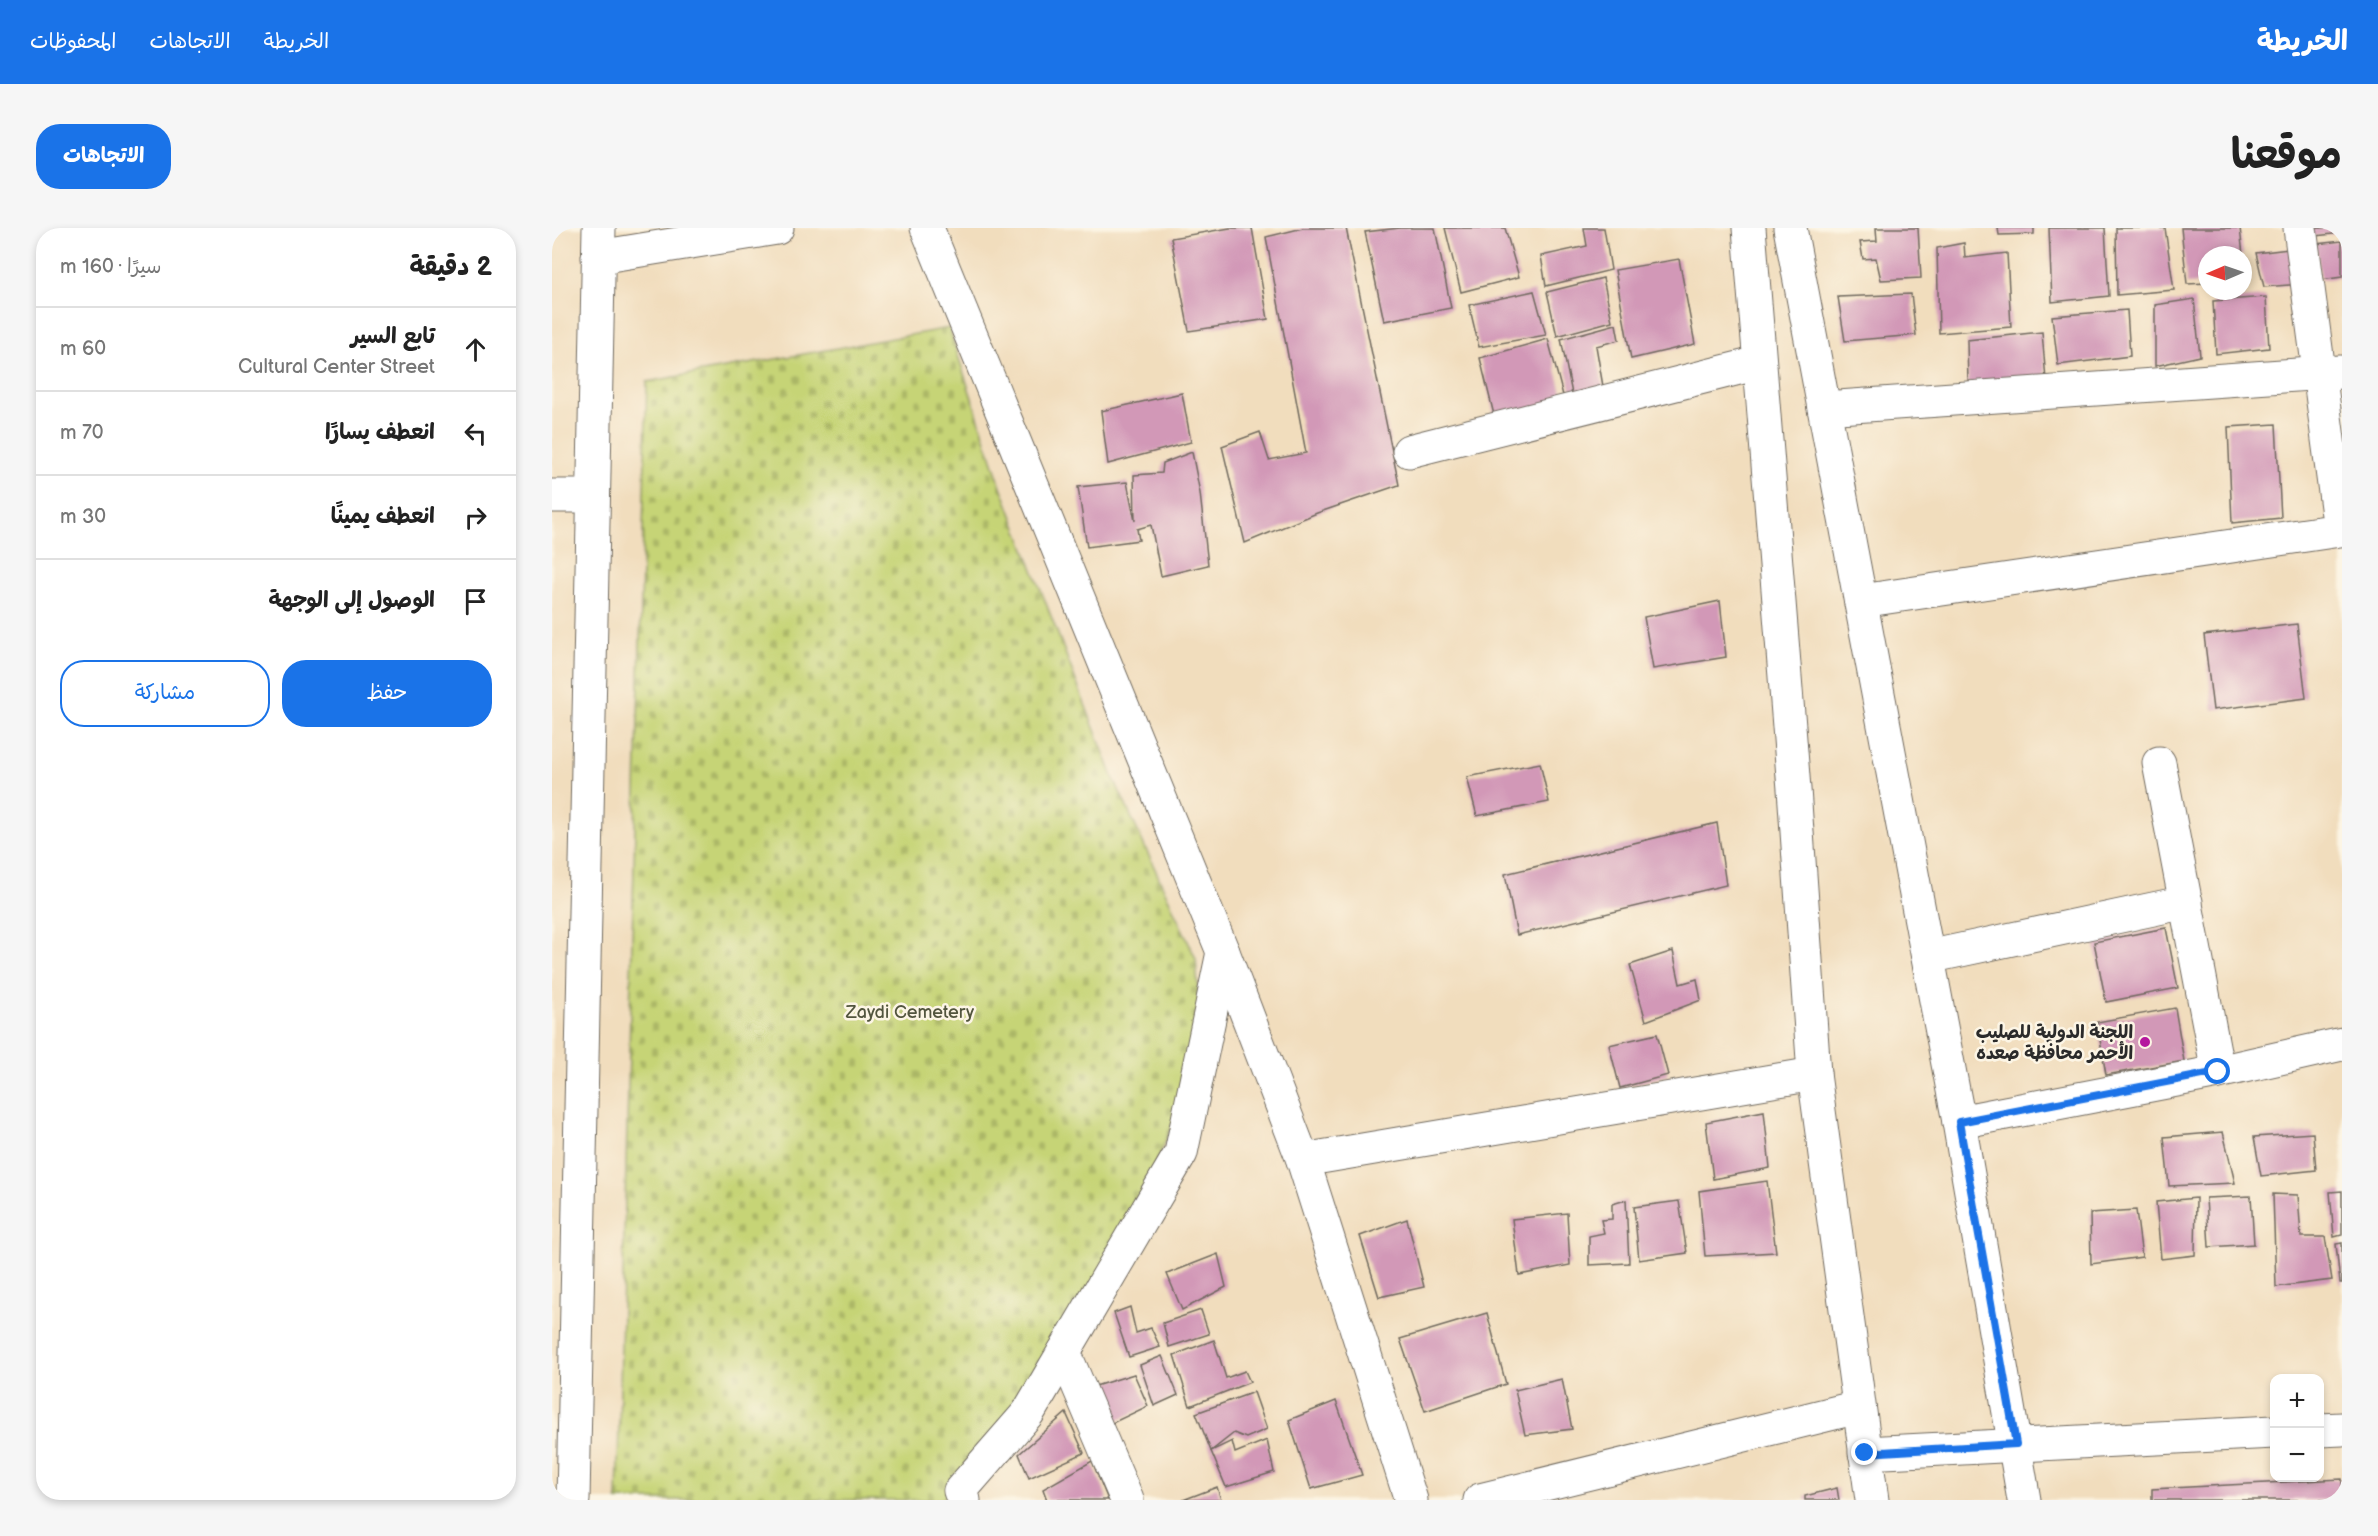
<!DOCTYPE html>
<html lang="ar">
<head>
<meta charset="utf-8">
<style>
  :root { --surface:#fff; --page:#f6f6f6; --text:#222; --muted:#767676; --line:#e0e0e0; --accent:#1a73e8 }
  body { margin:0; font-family:"Balsamiq Sans","Playpen Sans Arabic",sans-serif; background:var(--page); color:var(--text); direction:rtl }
  .controls { position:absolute; right:18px; bottom:18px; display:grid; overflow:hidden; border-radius:12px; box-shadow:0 3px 9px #0003 }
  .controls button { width:54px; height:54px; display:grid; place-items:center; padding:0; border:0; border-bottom:2px solid var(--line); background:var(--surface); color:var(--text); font:30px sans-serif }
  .compass { position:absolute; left:1646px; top:18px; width:54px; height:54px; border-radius:50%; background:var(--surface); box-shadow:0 3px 9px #0003; rotate:268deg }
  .stop { position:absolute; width:18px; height:18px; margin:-14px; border:4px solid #1a73e8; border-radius:50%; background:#fff }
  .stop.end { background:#1a73e8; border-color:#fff; box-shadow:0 2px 6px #0008 }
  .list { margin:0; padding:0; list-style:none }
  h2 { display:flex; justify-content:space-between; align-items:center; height:78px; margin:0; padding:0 24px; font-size:26px }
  h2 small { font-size:20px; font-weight:400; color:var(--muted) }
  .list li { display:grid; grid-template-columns:39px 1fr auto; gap:18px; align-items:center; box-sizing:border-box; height:84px; padding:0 24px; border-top:2px solid var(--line) }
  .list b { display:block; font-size:22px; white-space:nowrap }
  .list p { margin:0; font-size:20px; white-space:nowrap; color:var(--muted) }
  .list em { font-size:20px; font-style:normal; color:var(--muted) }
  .actions { display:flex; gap:12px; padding:18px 24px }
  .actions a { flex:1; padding:14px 0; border:2px solid var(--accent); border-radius:24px; text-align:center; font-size:21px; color:var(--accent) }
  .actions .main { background:var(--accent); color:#fff }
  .icon { flex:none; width:33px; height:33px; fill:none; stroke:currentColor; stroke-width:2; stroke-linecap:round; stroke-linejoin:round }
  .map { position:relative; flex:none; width:1790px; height:1272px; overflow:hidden; direction:ltr; border-radius:24px }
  header { display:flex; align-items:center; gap:36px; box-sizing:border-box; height:84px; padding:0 30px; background:var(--accent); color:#fff }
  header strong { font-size:28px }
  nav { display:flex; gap:33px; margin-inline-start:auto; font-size:21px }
  .intro { display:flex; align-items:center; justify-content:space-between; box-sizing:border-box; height:144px; padding:0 36px }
  h1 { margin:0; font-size:42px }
  .button { padding:15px 27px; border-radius:24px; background:var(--accent); color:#fff; font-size:21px; font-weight:700 }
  main { display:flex; gap:36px; padding:0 36px }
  aside { flex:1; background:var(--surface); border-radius:24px; box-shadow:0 3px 9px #0003 }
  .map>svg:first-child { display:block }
</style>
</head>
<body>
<header>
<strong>الخريطة</strong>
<nav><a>الخريطة</a><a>الاتجاهات</a><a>المحفوظات</a></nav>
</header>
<div class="intro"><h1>موقعنا</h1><a class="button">الاتجاهات</a></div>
<main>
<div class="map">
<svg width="1790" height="1272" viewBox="0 0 1790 1272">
  <defs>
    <pattern id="cemetery-stones" width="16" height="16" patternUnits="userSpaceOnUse" patternTransform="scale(1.5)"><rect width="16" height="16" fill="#c6d476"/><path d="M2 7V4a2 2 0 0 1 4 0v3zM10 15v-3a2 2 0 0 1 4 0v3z" fill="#aab666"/></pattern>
  </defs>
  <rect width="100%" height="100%" fill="#fcf5e5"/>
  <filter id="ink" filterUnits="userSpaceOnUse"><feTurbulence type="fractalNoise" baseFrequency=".0167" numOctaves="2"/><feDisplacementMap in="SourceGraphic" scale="12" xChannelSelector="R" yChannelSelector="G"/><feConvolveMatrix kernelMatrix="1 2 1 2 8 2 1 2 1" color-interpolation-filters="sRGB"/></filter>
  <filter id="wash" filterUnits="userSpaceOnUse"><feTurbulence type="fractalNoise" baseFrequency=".008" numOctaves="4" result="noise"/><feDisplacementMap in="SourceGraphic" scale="24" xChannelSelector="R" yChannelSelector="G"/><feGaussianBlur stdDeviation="1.35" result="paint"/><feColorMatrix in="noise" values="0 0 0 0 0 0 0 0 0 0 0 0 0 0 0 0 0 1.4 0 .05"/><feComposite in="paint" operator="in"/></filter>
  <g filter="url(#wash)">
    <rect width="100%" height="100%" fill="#f1ddbd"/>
    <!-- cemetery -->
    <polygon fill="url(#cemetery-stones)" stroke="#788050" stroke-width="1.5" points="397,100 448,256 561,549 644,731 647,774 621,895 588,974 474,1171 390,1272 65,1272 95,154"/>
    <g id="blocks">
      <!-- building -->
      <g fill="#d298b7">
        <polygon points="678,0 700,0 716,91 637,103 619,10"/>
        <polygon points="751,0 794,0 847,257 765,285 693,315 670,218 708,204 717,232 754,225 714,9"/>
        <polygon points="848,0 883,0 899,80 832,93 813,4"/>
        <polygon points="893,0 953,0 967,49 909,64"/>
        <polygon points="1032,0 1052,0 1059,42 994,58 989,28 1035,18"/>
        <polygon points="1324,0 1366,0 1369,50 1329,52 1324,30 1311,31 1308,14 1325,13"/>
        <polygon points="1446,0 1482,0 1482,6 1447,7"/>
        <polygon points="1497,0 1553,0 1557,68 1500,74"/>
        <polygon points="1564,0 1613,0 1622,62 1565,67"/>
        <polygon points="1629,0 1688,0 1691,27 1655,27 1655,55 1635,56"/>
        <polygon points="1753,0 1790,0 1790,5 1754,9"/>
        <polygon points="1790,13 1790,49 1769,52 1764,16"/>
        <polygon points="1412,15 1413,30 1455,25 1459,99 1387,105 1385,20"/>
        <polygon points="1746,20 1751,56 1712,59 1704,25"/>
        <polygon points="1127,31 1143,116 1079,131 1063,42"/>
        <polygon points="1691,35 1692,35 1695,52 1691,52"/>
        <polygon points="1051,50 1060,93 1005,108 995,64"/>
        <polygon points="982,63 994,107 927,119 917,77"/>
        <polygon points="1359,66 1364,107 1293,113 1286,69"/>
        <polygon points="1714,69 1717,120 1664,126 1661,73"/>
        <polygon points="1642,71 1648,128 1603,138 1603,77"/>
        <polygon points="1575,82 1578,128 1506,137 1500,88"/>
        <polygon points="1064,96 1067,112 1044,118 1052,164 1021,171 1009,111"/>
        <polygon points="1490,104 1494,152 1416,156 1415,112"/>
        <polygon points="996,111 1013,175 943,191 928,130"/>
        <polygon points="630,165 639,214 556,236 549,183"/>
        <polygon points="1724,196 1729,290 1680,295 1676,199"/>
        <polygon points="640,224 648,265 656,337 609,348 599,297 585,301 587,312 535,319 526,259 575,254 583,293 582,247 610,245 611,235"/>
        <polygon points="1168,373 1174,429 1101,441 1092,389"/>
        <polygon points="1745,396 1754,470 1661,482 1652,407"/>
        <polygon points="988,535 997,574 925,588 915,549"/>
        <polygon points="1165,595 1174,657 965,707 953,646"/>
        <polygon points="1614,700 1626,760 1554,774 1542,714"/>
        <polygon points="1121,723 1128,756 1145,751 1149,772 1094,793 1078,737"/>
        <polygon points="1623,780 1632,833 1554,847 1545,794"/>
        <polygon points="1105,806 1116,847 1068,860 1057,817"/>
        <polygon points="1212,883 1218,940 1161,951 1154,894"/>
        <polygon points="1671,904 1683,955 1617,958 1612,909"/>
        <polygon points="1761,905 1764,942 1709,948 1702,909"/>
        <polygon points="1215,953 1224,1024 1153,1028 1147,963"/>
        <polygon points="1790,963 1790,1007 1782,1009 1778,964"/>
        <polygon points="1721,966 1746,967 1749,1009 1773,1009 1780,1052 1724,1059"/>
        <polygon points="1699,968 1702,1016 1657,1019 1654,970"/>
        <polygon points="1644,970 1643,1027 1609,1031 1604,974"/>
        <polygon points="1074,972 1077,1035 1037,1037 1037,1008 1052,1005 1049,992 1060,991 1060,976"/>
        <polygon points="1127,973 1135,1025 1087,1032 1082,979"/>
        <polygon points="1584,982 1590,1029 1539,1036 1538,985"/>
        <polygon points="1015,985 1018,1037 967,1047 960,991"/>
        <polygon points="855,991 872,1059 827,1069 808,1008"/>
        <polygon points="1790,1015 1790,1055 1788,1055 1784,1016"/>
        <polygon points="666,1026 674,1059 630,1082 615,1046"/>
        <polygon points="578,1079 584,1105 599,1100 608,1119 577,1129 562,1085"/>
        <polygon points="649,1082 657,1106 617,1119 611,1095"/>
        <polygon points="935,1085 954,1156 873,1183 848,1111"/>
        <polygon points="662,1112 674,1150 693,1143 698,1154 638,1178 622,1127"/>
        <polygon points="610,1128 626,1167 602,1178 588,1137"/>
        <polygon points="582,1146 596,1178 554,1198 537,1160"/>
        <polygon points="1010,1151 1020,1201 973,1207 963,1162"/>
        <polygon points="702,1164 715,1201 694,1210 682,1205 659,1223 644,1185"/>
        <polygon points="784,1173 810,1247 759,1261 737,1192"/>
        <polygon points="514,1185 532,1225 477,1250 467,1226"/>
        <polygon points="715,1212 722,1244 674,1259 659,1223 680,1213 683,1225"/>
        <polygon points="540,1233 556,1272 495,1272 491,1261"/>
        <polygon points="1790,1251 1790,1272 1600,1272 1600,1261"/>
        <polygon points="665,1259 669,1272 631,1272"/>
        <polygon points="1285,1260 1287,1272 1253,1272 1253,1268"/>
      </g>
    </g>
  </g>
  <g filter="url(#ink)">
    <use href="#blocks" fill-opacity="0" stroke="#70695e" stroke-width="1.5"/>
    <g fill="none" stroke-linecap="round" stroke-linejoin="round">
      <defs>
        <g id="minor">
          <polyline points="375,0 671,724 751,932 859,1272"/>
          <polyline points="1197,0 1242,561 1262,846 1320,1272"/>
          <polyline points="1238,0 1407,894 1472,1272"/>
          <polyline points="46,29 225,0"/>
          <polyline points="1272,180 1788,144"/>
          <polyline points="857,223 1207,135"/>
          <polyline points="0,268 40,268"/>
          <polyline points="1309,373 1788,302 1748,0"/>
          <polyline points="1607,535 1666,844"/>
          <polyline points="1376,729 1634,674"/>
          <polyline points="1407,894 1666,844 1790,816"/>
          <polyline points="751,932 1262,846"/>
          <polyline points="512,1124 575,1272"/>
          <polyline points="1768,1202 1790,1201"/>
          <polyline points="1313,1225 1722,1204"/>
          <polyline points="21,1272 47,0"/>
          <polyline points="412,1272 408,1263 476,1185 629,925 671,724"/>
          <polyline points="928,1272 1306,1179"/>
        </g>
      </defs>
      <!-- minor casing -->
      <use href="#minor" stroke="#70695e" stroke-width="35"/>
      <!-- minor -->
      <use href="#minor" stroke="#fff" stroke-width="33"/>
    </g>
  </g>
  <g fill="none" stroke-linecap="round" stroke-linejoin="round" filter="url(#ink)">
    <!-- route -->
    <polyline stroke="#1a73e8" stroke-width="8" points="1313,1225 1464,1216 1407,894 1666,844"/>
  </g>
  <!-- markers -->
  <circle fill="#b5179e" stroke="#fcf5e5" stroke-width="2" cx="1593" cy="814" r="6"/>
  <g text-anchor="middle" stroke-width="5" stroke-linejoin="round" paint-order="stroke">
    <!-- park labels -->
    <g font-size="18" fill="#52553e" stroke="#fcf5e5">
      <text x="358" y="790">Zaydi Cemetery</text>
    </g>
    <!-- poi labels -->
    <g font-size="18" font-weight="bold" fill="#2b2b2b" stroke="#fcf5e5" text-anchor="end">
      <text x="1581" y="810">اللجنة الدولية للصليب<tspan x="1581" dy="21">الأحمر محافظة صعده</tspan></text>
    </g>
  </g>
</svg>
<div class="controls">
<button>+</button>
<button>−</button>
</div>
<svg class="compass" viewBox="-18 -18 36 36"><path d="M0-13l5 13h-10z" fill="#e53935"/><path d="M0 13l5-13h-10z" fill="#767676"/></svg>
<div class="stop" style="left:1666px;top:844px"></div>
<div class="stop end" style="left:1313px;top:1225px"></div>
</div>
<aside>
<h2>2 دقيقة<small>سيرًا · 160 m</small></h2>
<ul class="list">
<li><svg class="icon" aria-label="ahead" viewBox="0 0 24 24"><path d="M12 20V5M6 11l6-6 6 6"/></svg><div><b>تابع السير</b><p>Cultural Center Street</p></div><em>60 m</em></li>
<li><svg class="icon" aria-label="left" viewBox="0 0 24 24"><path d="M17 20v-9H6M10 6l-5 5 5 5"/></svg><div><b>انعطف يسارًا</b></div><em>70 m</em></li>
<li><svg class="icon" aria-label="right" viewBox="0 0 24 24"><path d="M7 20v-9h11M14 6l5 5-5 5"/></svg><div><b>انعطف يمينًا</b></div><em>30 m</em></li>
<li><svg class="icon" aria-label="arrive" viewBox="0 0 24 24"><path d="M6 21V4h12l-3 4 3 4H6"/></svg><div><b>الوصول إلى الوجهة</b></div></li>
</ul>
<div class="actions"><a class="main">حفظ</a><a>مشاركة</a></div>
</aside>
</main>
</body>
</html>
